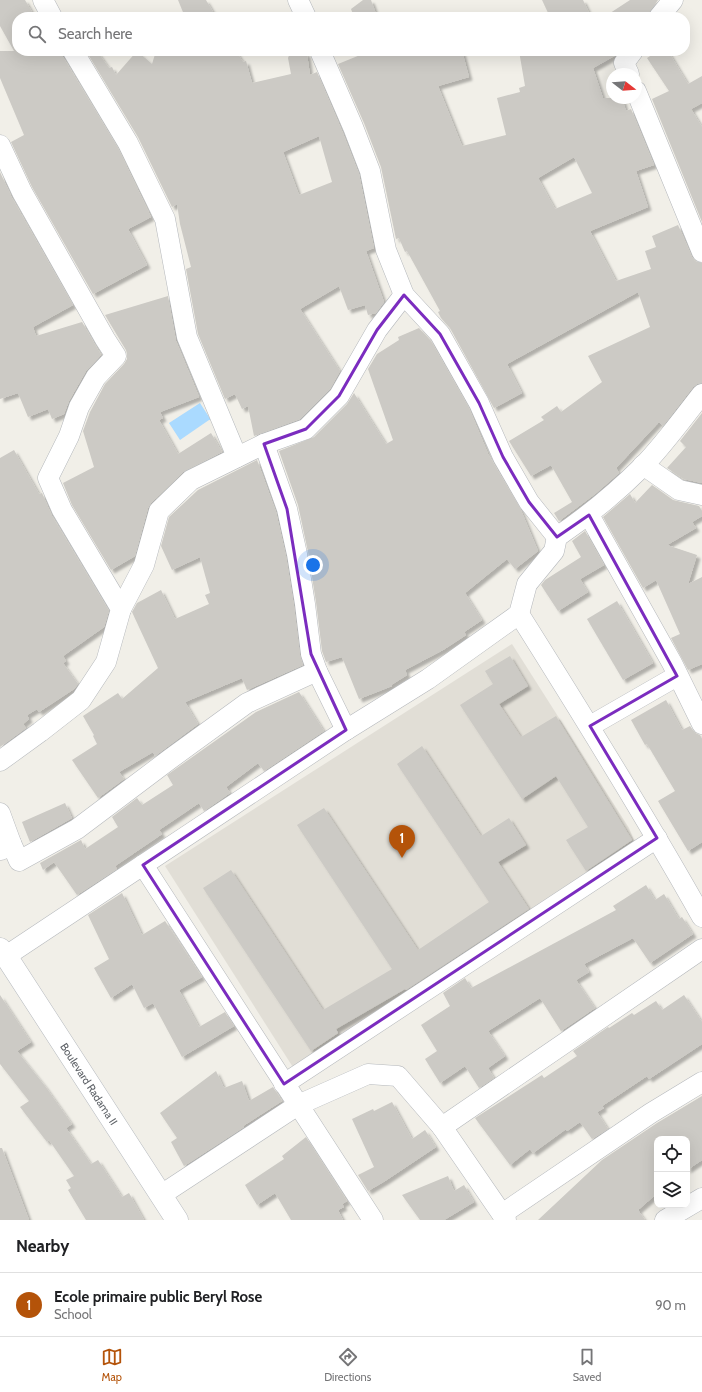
<!DOCTYPE html>
<html lang="en">
<head>
<meta charset="utf-8">
<style>
  :root { --surface:#fff; --page:#f6f6f6; --text:#202124; --muted:#757577; --line:#e0e0e0; --accent:#b45309 }
  body { margin:0; font-family:Cabin,sans-serif; background:var(--page); color:var(--text) }
  .controls { position:absolute; right:12px; bottom:12px; display:grid; overflow:hidden; border-radius:8px; box-shadow:0 4px 16px #0002 }
  .controls button { width:36px; height:36px; display:grid; place-items:center; padding:0; border:0; border-bottom:1px solid var(--line); background:var(--surface); color:var(--text); font:20px sans-serif }
  .compass { position:absolute; left:606px; top:68px; width:36px; height:36px; border-radius:50%; background:var(--surface); box-shadow:0 4px 16px #0002; rotate:107deg }
  .you { position:absolute; left:313px; top:565px; width:14px; height:14px; margin:-10px; border:3px solid #fff; border-radius:50%; background:#1a73e8; box-shadow:0 0 0 6px #1a73e833 }
  .badge { display:grid; place-items:center; width:26px; height:26px; border-radius:50%; background:var(--accent); color:#fff; font-size:13px; font-weight:700 }
  .pin { position:absolute; translate:-50% -33px; filter:drop-shadow(0 1px 2px #0008) }
  .pin::after { content:''; position:absolute; top:21px; width:14px; height:12px; background:inherit; clip-path:polygon(0 0,100% 0,50% 100%) }
  .list { margin:0; padding:0; list-style:none }
  h2 { display:flex; justify-content:space-between; align-items:center; height:52px; margin:0; padding:0 16px; font-size:17px }
  h2 small { font-size:13px; font-weight:400; color:var(--muted) }
  .list li { display:grid; grid-template-columns:26px 1fr auto; gap:12px; align-items:center; box-sizing:border-box; height:64px; padding:0 16px; border-top:1px solid var(--line) }
  .list b { display:block; font-size:15px; white-space:nowrap }
  .list p { margin:0; font-size:13px; white-space:nowrap; color:var(--muted) }
  .list em { font-size:13px; font-style:normal; color:var(--muted) }
  .icon { flex:none; width:22px; height:22px; fill:none; stroke:currentColor; stroke-width:2; stroke-linecap:round; stroke-linejoin:round }
  .map { position:relative; flex:none; width:702px; height:1220px; overflow:hidden }
  .search { position:absolute; background:var(--surface); box-shadow:0 4px 16px #0002; left:12px; right:12px; top:12px; height:44px; display:flex; align-items:center; gap:10px; box-sizing:border-box; padding:0 14px; border-radius:16px; color:var(--muted); font-size:15px }
  .sheet { height:116px; background:var(--surface) }
  nav { display:flex; justify-content:space-around; align-items:center; box-sizing:border-box; height:56px; border-top:1px solid var(--line); background:var(--surface); font-size:11px; color:var(--muted) }
  nav a { display:grid; justify-items:center; gap:2px }
  nav .on { color:var(--accent) }
  .map>svg:first-child { display:block }
</style>
</head>
<body>
<div class="map">
<svg width="702" height="1220" viewBox="0 0 702 1220">
  <defs>
    <filter id="shadow"><feDropShadow dx="3.5" dy="3.5" stdDeviation="1" flood-color="#0004"/></filter>
  </defs>
  <rect width="100%" height="100%" fill="#f1efe8"/>
  <!-- education -->
  <polygon fill="#e1ded6" points="512,644 629,828 638,850 296,1072 165,866"/>
  <!-- water -->
  <polygon fill="#aadaff" points="200,403 211,420 209,420 180,440 169,423"/>
  <!-- building -->
  <g fill="#cccac5" fill-rule="evenodd" filter="url(#shadow)">
    <polygon points="0,0 25,0 35,17 17,17 17,51 62,51 63,57 118,148 151,217 128,229 147,265 93,294 32,187 11,142 24,135 0,78 0,51 14,51 0,26"/>
    <polygon points="178,0 206,0 216,17 185,17"/>
    <polygon points="363,0 371,0 377,17 354,17 351,9"/>
    <polygon points="542,0 583,0 591,17 550,17"/>
    <polygon points="630,0 658,0 649,13 642,17 604,17"/>
    <path d="M 86,51 L 97,51 L 109,68 L 112,67 L 116,75 L 137,51 L 152,64 L 156,51 L 236,51 L 243,62 L 246,61 L 252,83 L 291,74 L 288,58 L 290,53 L 292,51 L 303,51 L 307,54 L 310,75 L 317,72 L 342,131 L 359,174 L 374,248 L 366,251 L 384,302 L 376,313 L 368,315 L 365,305 L 348,310 L 339,286 L 300,309 L 340,371 L 330,389 L 300,419 L 254,436 L 248,406 L 242,409 L 235,394 L 225,399 L 198,334 L 186,269 L 191,267 L 180,224 L 177,204 L 172,207 L 138,137 ZM 319,136 L 332,182 L 299,195 L 283,152 Z"/>
    <path d="M 370,51 L 462,51 L 469,77 L 438,86 L 462,146 L 506,135 L 497,98 L 520,92 L 519,88 L 525,86 L 519,51 L 619,51 L 616,55 L 593,68 L 603,98 L 622,98 L 626,111 L 631,109 L 654,165 L 636,171 L 648,207 L 590,231 L 616,281 L 651,269 L 645,251 L 656,247 L 652,236 L 678,225 L 692,257 L 695,261 L 702,263 L 702,383 L 697,384 L 693,387 L 663,426 L 659,422 L 616,468 L 619,473 L 595,494 L 559,521 L 554,513 L 572,502 L 551,465 L 531,476 L 509,441 L 544,420 L 541,417 L 557,406 L 561,412 L 602,382 L 588,356 L 650,327 L 638,292 L 507,364 L 522,393 L 494,408 L 450,328 L 441,318 L 438,312 L 440,311 L 407,251 L 405,252 L 399,238 L 396,239 L 381,167 L 364,123 L 338,64 ZM 574,157 L 592,193 L 555,209 L 538,178 Z"/>
    <polygon points="658,51 668,51 688,84 702,76 702,103 691,109 702,127 702,222 652,99 669,91 647,58"/>
    <polygon points="0,172 12,198 73,305 33,327 36,336 82,322 101,355 86,371 69,401 64,414 52,419 48,409 28,417 18,393 0,399"/>
    <polygon points="168,296 176,341 199,397 160,412 163,418 159,420 178,454 211,433 222,452 183,472 151,503 148,508 135,556 111,570 72,505 63,483 94,467 83,431 90,412 105,384 124,364 127,359 127,354 126,350 105,315"/>
    <polygon points="419,328 431,341 469,408 488,454 520,508 538,551 515,569 507,559 465,593 482,620 464,632 466,635 443,650 405,670 407,675 391,685 392,686 359,699 342,657 326,662 322,651 316,602 308,552 298,505 279,451 314,437 347,404 354,393 386,444 393,440 368,369 377,354 399,340 398,337"/>
    <polygon points="702,413 702,483 684,479 667,468 686,447 680,441"/>
    <polygon points="14,450 39,494 42,493 52,516 109,611 104,627 63,656 66,661 63,663 78,684 74,689 39,712 37,709 27,715 29,719 23,724 26,728 0,747 0,458"/>
    <polygon points="257,460 276,512 286,556 294,606 300,655 303,665 247,690 242,678 185,702 198,724 155,756 153,752 119,772 124,779 98,798 72,760 97,744 93,736 94,735 83,716 118,693 122,699 158,668 132,612 137,603 161,590 175,619 209,604 205,595 210,593 200,557 172,570 161,546 169,517 198,490"/>
    <polygon points="652,485 673,500 699,506 702,511 702,516 692,522 696,528 667,545 697,555 688,584 702,577 702,664 688,670 671,638 680,634 656,580 643,588 603,517 630,494 635,503"/>
    <polygon points="585,531 604,565 580,579 588,592 558,611 541,585 545,580 581,557 572,541"/>
    <polygon points="617,601 653,663 623,680 587,619"/>
    <polygon points="510,656 528,686 499,704 521,737 556,716 632,840 586,871 566,840 588,827 556,776 522,799 460,705 493,684 485,671"/>
    <polygon points="299,692 324,731 264,771 258,763 226,787 230,793 204,811 199,803 159,830 162,834 115,866 117,869 77,895 54,862 43,870 40,863 81,840 85,849 118,827 112,817 137,798 142,805 173,785 167,775 256,712"/>
    <polygon points="666,700 682,730 690,726 695,733 700,735 702,739 702,842 688,851 658,801 675,791 647,744 645,745 631,720"/>
    <polygon points="422,746 481,836 509,818 526,845 498,862 529,909 406,990 405,989 336,1029 338,1033 311,1051 203,888 231,870 323,1010 392,969 297,825 324,808 418,950 489,902 397,764"/>
    <polygon points="65,803 72,818 30,842 22,822"/>
    <polygon points="646,885 655,900 664,894 679,919 682,917 693,934 650,963 633,938 584,964 589,972 576,980 595,1008 561,1031 540,998 488,1031 505,1056 488,1068 494,1078 479,1088 465,1066 440,1083 425,1059 437,1051 421,1025 450,1006 443,993 465,978 471,988 616,910 613,906"/>
    <polygon points="122,893 142,935 165,921 202,977 179,990 199,1027 225,1012 234,1026 182,1057 153,1003 144,1008 132,984 111,998 94,968 109,959 88,915"/>
    <polygon points="0,995 31,1042 17,1051 45,1086 72,1124 66,1128 91,1164 98,1160 122,1197 129,1193 144,1220 86,1220 68,1190 71,1188 66,1180 74,1176 49,1140 47,1142 20,1107 29,1101 0,1064"/>
    <polygon points="684,995 702,1022 702,1044 649,1079 647,1076 602,1106 604,1108 597,1112 608,1129 592,1139 580,1122 567,1131 566,1129 533,1153 530,1149 510,1165 475,1118 542,1075 544,1078 577,1056 573,1051 608,1027 609,1028 632,1013 634,1015 656,1001 662,1010"/>
    <polygon points="216,1071 224,1088 242,1081 249,1101 273,1087 282,1101 243,1126 244,1127 184,1166 171,1142 177,1138 160,1113"/>
    <polygon points="702,1096 702,1160 687,1170 687,1139 657,1139 657,1191 653,1194 654,1196 638,1210 645,1220 538,1220 602,1160 657,1123"/>
    <polygon points="392,1102 412,1139 425,1130 436,1147 385,1181 368,1191 358,1175 374,1167 352,1119 373,1109 374,1111"/>
    <polygon points="306,1137 347,1201 342,1204 344,1207 338,1210 343,1220 291,1220 275,1193 257,1205 245,1185 284,1159 282,1156"/>
    <polygon points="0,1148 2,1148 29,1220 0,1220"/>
    <polygon points="448,1176 454,1191 464,1185 474,1202 444,1220 420,1220 402,1195"/>
  </g>
  <g fill="none" stroke-linecap="round" stroke-linejoin="round">
    <defs>
      <g id="street">
        <polyline points="43,0 52,17"/>
        <polyline points="298,0 306,17"/>
        <polyline points="659,17 673,0"/>
        <polyline points="73,51 128,143 165,219 187,337 237,457"/>
        <polyline points="320,51 353,127 370,171 386,250 404,295 440,334 479,403 503,457 529,502 557,537"/>
        <polyline points="629,74 624,63 633,51"/>
        <polyline points="636,91 702,252"/>
        <polyline points="0,145 22,192 105,339 116,356 96,377 79,407 69,436 48,478 62,510 121,609 106,662 81,700 40,732 0,761"/>
        <polyline points="264,444 287,509 297,554 305,604 311,654 317,671 346,730"/>
        <polyline points="643,465 679,490 702,495"/>
        <polyline points="589,515 672,663 702,724"/>
        <polyline points="121,609 144,565 159,511 191,480 264,444 306,429 339,396 377,330 404,295"/>
        <path d="M 519,614 C 582,714 644,814 702,917"/>
        <polyline points="590,726 677,676"/>
        <polyline points="0,813 11,843 1,850"/>
        <polyline points="11,843 19,861 77,829 170,759 247,703 317,671"/>
        <polyline points="143,865 373,1220"/>
        <path d="M 6,956 L 346,730 L 428,679 L 519,614 L 527,584 L 554,551 L 557,537 C 588,516 617,492 644,465 C 665,443 683,418 702,394"/>
        <polyline points="284,1084 657,838"/>
        <polyline points="442,1127 702,949"/>
        <polyline points="161,1195 298,1105 368,1074 398,1076 442,1127 506,1220"/>
        <polyline points="502,1214 651,1113 702,1082"/>
        <polyline points="665,1220 702,1198"/>
      </g>
      <polyline id="secondary" points="0,949 6,956 177,1220"/>
    </defs>
    <!-- street casing -->
    <use href="#street" stroke="#b5b8bc" stroke-width="21"/>
    <!-- secondary casing -->
    <use href="#secondary" stroke="#b6babf" stroke-width="23"/>
    <!-- street -->
    <use href="#street" stroke="#fff" stroke-width="20"/>
    <!-- secondary -->
    <use href="#secondary" stroke="#fff" stroke-width="22"/>
  </g>
  <!-- marked area -->
  <path fill="none" stroke="#7b2cbf" stroke-width="3" stroke-linejoin="round" d="M 404,295 L 440,334 L 479,403 L 503,457 L 529,502 L 557,537 L 589,515 L 677,676 L 590,726 L 657,838 L 284,1084 L 143,865 L 346,730 L 311,654 L 287,509 L 264,444 L 306,429 L 339,396 L 377,330 Z"/>
  <g text-anchor="middle" stroke-width="4" stroke-linejoin="round" paint-order="stroke">
    <!-- street labels -->
    <g font-size="11" fill="#5f6368" stroke="#fff">
      <text transform="translate(89 1084) rotate(57)" y="4">Boulevard Radama II</text>
    </g>
  </g>
</svg>
<div class="controls">
<button><svg class="icon" aria-label="locate" viewBox="0 0 24 24"><circle cx="12" cy="12" r="6"/><path d="M12 2v4M12 18v4M2 12h4M18 12h4"/></svg></button>
<button><svg class="icon" aria-label="layers" viewBox="0 0 24 24"><path d="M12 4l9 5-9 5-9-5zM3 14l9 5 9-5"/></svg></button>
</div>
<svg class="compass" viewBox="-18 -18 36 36"><path d="M0-13l5 13h-10z" fill="#e53935"/><path d="M0 13l5-13h-10z" fill="#757577"/></svg>
<div class="you"></div>
<div class="pin badge" style="left:402px;top:858px">1</div>
<div class="search"><svg class="icon" aria-label="search" viewBox="0 0 24 24"><circle cx="10" cy="10" r="6"/><path d="M15 15l6 6"/></svg>Search here</div>
</div>
<section class="sheet">
<h2>Nearby<small></small></h2>
<ul class="list">
<li><span class="badge">1</span><div><b>Ecole primaire public Beryl Rose</b><p>School</p></div><em>90 m</em></li>
</ul>
</section>
<nav>
<a class="on"><svg class="icon" aria-label="map" viewBox="0 0 24 24"><path d="M3 6l6-2 6 2 6-2v14l-6 2-6-2-6 2zM9 4v14M15 6v14"/></svg>Map</a>
<a><svg class="icon" aria-label="directions" viewBox="0 0 24 24"><path d="M12 3l9 9-9 9-9-9zM9 14v-3h6M13 9l2 2-2 2"/></svg>Directions</a>
<a><svg class="icon" aria-label="saved" viewBox="0 0 24 24"><path d="M7 4h10v16l-5-4-5 4z"/></svg>Saved</a>
</nav>
</body>
</html>
